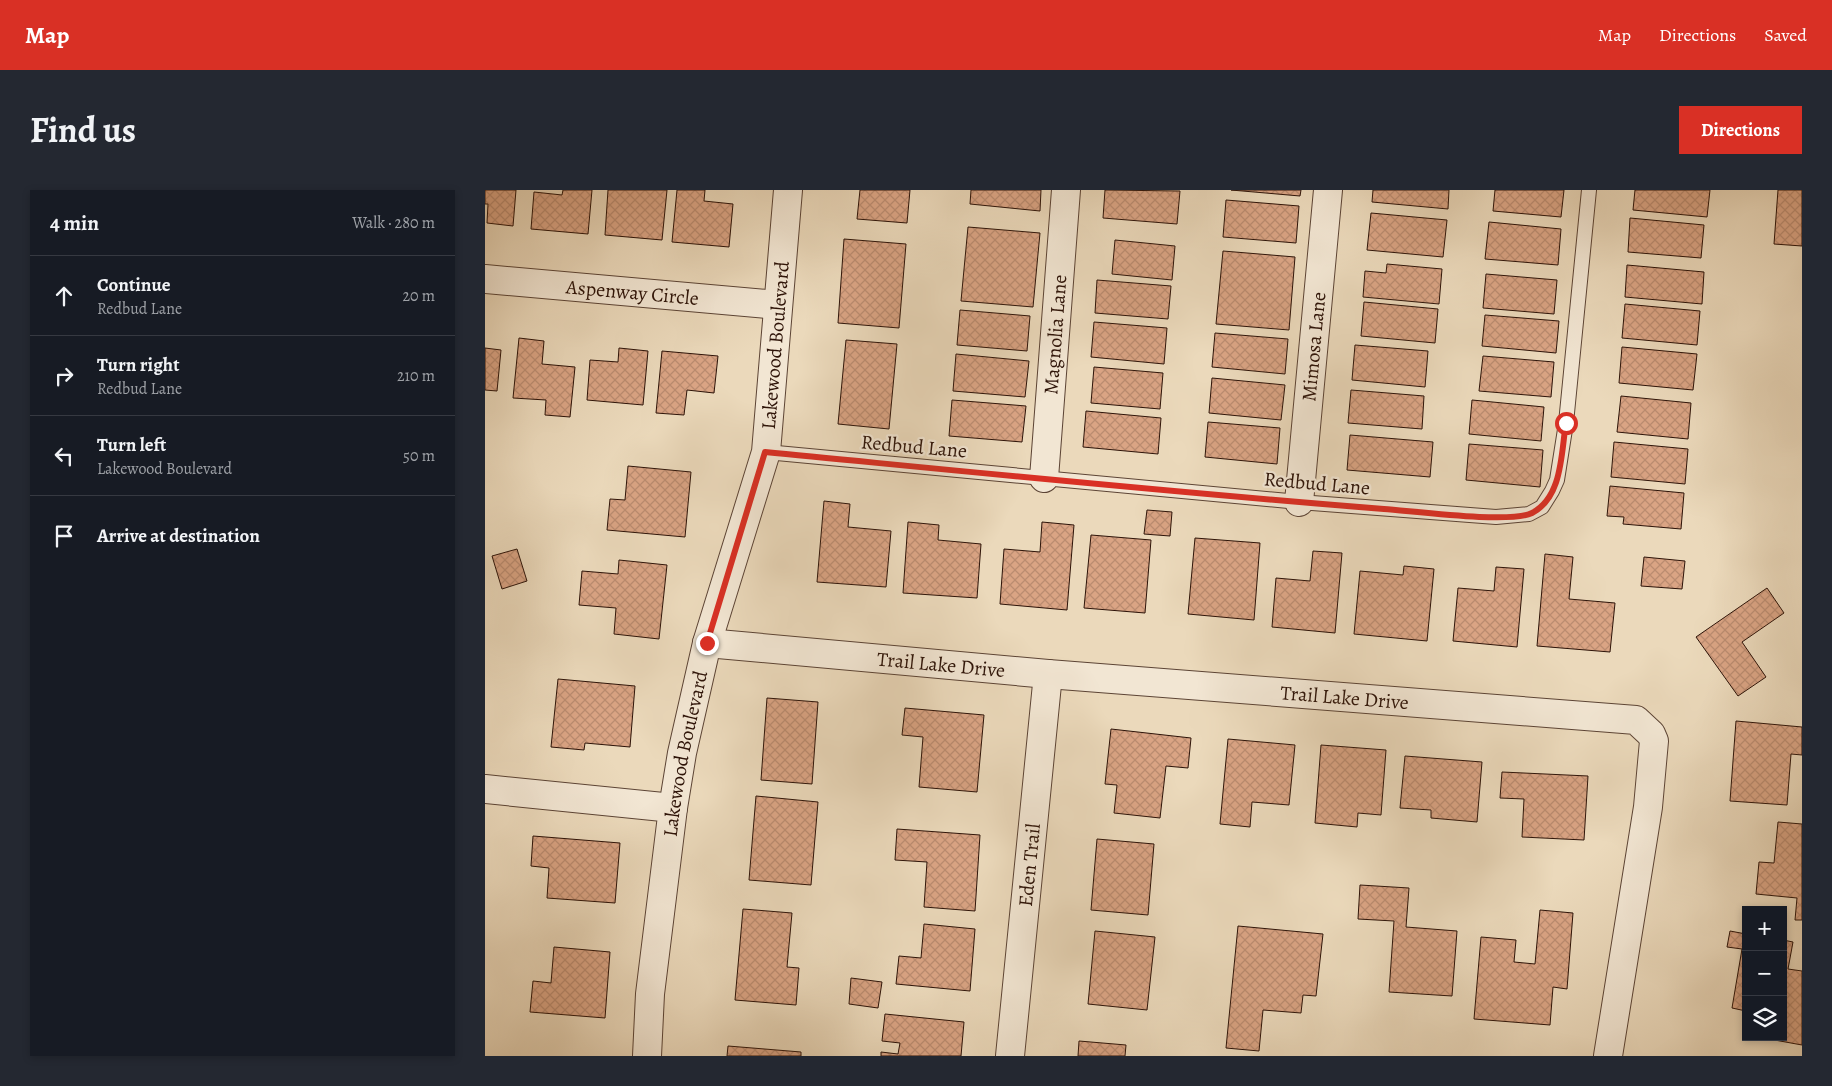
<!DOCTYPE html>
<html lang="en">
<head>
<meta charset="utf-8">
<style>
  :root { --surface:#171b24; --page:#242831; --text:#f1f3f6; --muted:#9ea1a6; --line:#363941; --accent:#d93025 }
  body { margin:0; font-family:Alegreya,serif; background:var(--page); color:var(--text) }
  .controls { position:absolute; right:15px; bottom:15px; display:grid; overflow:hidden; border-radius:0px; box-shadow:0 2px 8px #0003 }
  .controls button { width:45px; height:45px; display:grid; place-items:center; padding:0; border:0; border-bottom:1px solid var(--line); background:var(--surface); color:var(--text); font:25px sans-serif }
  .stop { position:absolute; width:15px; height:15px; margin:-11px; border:4px solid #d93025; border-radius:50%; background:#fff }
  .stop.end { background:#d93025; border-color:#fff; box-shadow:0 1px 5px #0008 }
  .list { margin:0; padding:0; list-style:none }
  h2 { display:flex; justify-content:space-between; align-items:center; height:65px; margin:0; padding:0 20px; font-size:21px }
  h2 small { font-size:16px; font-weight:400; color:var(--muted) }
  .list li { display:grid; grid-template-columns:32px 1fr auto; gap:15px; align-items:center; box-sizing:border-box; height:80px; padding:0 20px; border-top:1px solid var(--line) }
  .list b { display:block; font-size:19px; white-space:nowrap }
  .list p { margin:0; font-size:16px; white-space:nowrap; color:var(--muted) }
  .list em { font-size:16px; font-style:normal; color:var(--muted) }
  .icon { flex:none; width:28px; height:28px; fill:none; stroke:currentColor; stroke-width:2; stroke-linecap:round; stroke-linejoin:round }
  .map { position:relative; flex:none; width:1317px; height:866px; overflow:hidden; border-radius:0px }
  header { display:flex; align-items:center; gap:30px; box-sizing:border-box; height:70px; padding:0 25px; background:var(--accent); color:#fff }
  header strong { font-size:24px }
  nav { display:flex; gap:28px; margin-inline-start:auto; font-size:18px }
  .intro { display:flex; align-items:center; justify-content:space-between; box-sizing:border-box; height:120px; padding:0 30px }
  h1 { margin:0; font-size:35px }
  .button { padding:12px 22px; border-radius:0px; background:var(--accent); color:#fff; font-size:18px; font-weight:700 }
  main { display:flex; gap:30px; padding:0 30px }
  aside { flex:1; background:var(--surface); border-radius:0px; box-shadow:0 2px 8px #0003 }
  .map>svg:first-child { display:block }
</style>
</head>
<body>
<header>
<strong>Map</strong>
<nav><a>Map</a><a>Directions</a><a>Saved</a></nav>
</header>
<div class="intro"><h1>Find us</h1><a class="button">Directions</a></div>
<main>
<aside>
<h2>4 min<small>Walk · 280 m</small></h2>
<ul class="list">
<li><svg class="icon" aria-label="ahead" viewBox="0 0 24 24"><path d="M12 20V5M6 11l6-6 6 6"/></svg><div><b>Continue</b><p>Redbud Lane</p></div><em>20 m</em></li>
<li><svg class="icon" aria-label="right" viewBox="0 0 24 24"><path d="M7 20v-9h11M14 6l5 5-5 5"/></svg><div><b>Turn right</b><p>Redbud Lane</p></div><em>210 m</em></li>
<li><svg class="icon" aria-label="left" viewBox="0 0 24 24"><path d="M17 20v-9H6M10 6l-5 5 5 5"/></svg><div><b>Turn left</b><p>Lakewood Boulevard</p></div><em>50 m</em></li>
<li><svg class="icon" aria-label="arrive" viewBox="0 0 24 24"><path d="M6 21V4h12l-3 4 3 4H6"/></svg><div><b>Arrive at destination</b></div></li>
</ul>
</aside>
<div class="map">
<svg width="1317" height="866" viewBox="0 0 1317 866">
  <defs>
    <pattern id="building-cross-hatch" width="8" height="8" patternUnits="userSpaceOnUse" patternTransform="scale(1.25)"><rect width="8" height="8" fill="#daa484"/><path d="M0 0l8 8M0 8l8-8" fill="none" stroke="#bb8c70"/></pattern>
  </defs>
  <rect width="100%" height="100%" fill="#ebd9bb"/>
  <filter id="stains"><feTurbulence type="fractalNoise" baseFrequency=".004" numOctaves="4"/><feColorMatrix values="0 0 0 0 .2 0 0 0 0 .09 0 0 0 0 .02 0 0 0 .5 -.17"/></filter>
  <radialGradient id="worn" r=".72"><stop offset=".6" stop-color="#630" stop-opacity="0"/><stop offset="1" stop-color="#630" stop-opacity=".3"/></radialGradient>
  <!-- building -->
  <g fill="url(#building-cross-hatch)" stroke="#2d1308">
    <polygon points="0,0 31,0 28,36 2,33 3,14 0,14"/>
    <polygon points="78,0 107,0 103,44 46,39 49,2 77,5"/>
    <polygon points="123,0 182,0 177,50 120,45"/>
    <polygon points="192,0 220,0 219,11 248,14 244,57 187,52"/>
    <polygon points="375,0 425,0 422,33 372,29"/>
    <polygon points="486,0 556,0 555,21 485,14"/>
    <polygon points="620,0 695,1 692,34 618,28"/>
    <polygon points="746,0 816,0 815,6"/>
    <polygon points="888,0 964,0 963,19 887,12"/>
    <polygon points="1010,0 1079,0 1076,27 1008,21"/>
    <polygon points="1150,0 1225,0 1222,27 1148,20"/>
    <polygon points="1293,0 1317,0 1317,56 1289,54"/>
    <polygon points="741,10 814,16 811,53 738,47"/>
    <polygon points="886,23 962,30 958,67 882,60"/>
    <polygon points="1145,28 1219,35 1216,68 1143,62"/>
    <polygon points="1004,32 1076,39 1073,75 1000,69"/>
    <polygon points="483,37 555,43 548,117 476,111"/>
    <polygon points="359,49 421,54 414,138 353,133"/>
    <polygon points="630,50 690,56 687,90 627,84"/>
    <polygon points="738,61 810,67 804,140 731,134"/>
    <polygon points="902,74 957,79 954,114 878,107 880,81 901,83"/>
    <polygon points="1142,75 1219,82 1217,114 1140,107"/>
    <polygon points="1001,84 1072,90 1069,124 998,118"/>
    <polygon points="612,90 686,96 683,129 610,123"/>
    <polygon points="879,112 953,119 950,153 876,146"/>
    <polygon points="1140,114 1215,121 1212,155 1137,148"/>
    <polygon points="475,120 545,126 542,161 472,155"/>
    <polygon points="1000,125 1074,131 1071,163 997,156"/>
    <polygon points="609,132 682,138 679,174 606,167"/>
    <polygon points="730,143 803,149 800,184 727,177"/>
    <polygon points="34,148 59,151 57,174 90,177 85,227 60,225 61,210 28,208"/>
    <polygon points="361,150 412,154 404,239 353,234"/>
    <polygon points="870,155 943,161 940,197 867,190"/>
    <polygon points="1137,157 1212,164 1208,200 1134,193"/>
    <polygon points="0,158 16,160 12,201 0,200"/>
    <polygon points="134,158 163,161 158,215 102,210 105,170 133,172"/>
    <polygon points="177,161 233,166 229,203 202,200 199,225 171,223"/>
    <polygon points="471,164 544,171 540,207 468,201"/>
    <polygon points="998,166 1069,172 1066,207 994,201"/>
    <polygon points="609,177 678,183 675,219 606,213"/>
    <polygon points="727,188 800,195 796,230 724,223"/>
    <polygon points="866,200 939,206 937,239 863,233"/>
    <polygon points="1136,206 1206,213 1203,249 1132,242"/>
    <polygon points="467,210 541,216 537,252 464,246"/>
    <polygon points="987,210 1059,217 1056,251 984,244"/>
    <polygon points="601,221 676,228 673,264 598,257"/>
    <polygon points="723,232 795,238 792,274 720,267"/>
    <polygon points="865,245 948,252 945,287 862,280"/>
    <polygon points="1129,252 1203,259 1200,294 1126,287"/>
    <polygon points="984,254 1058,260 1055,297 981,290"/>
    <polygon points="143,276 206,282 200,347 122,340 125,309 140,310"/>
    <polygon points="1125,296 1199,303 1196,339 1138,334 1139,327 1122,326"/>
    <polygon points="339,311 365,314 363,337 406,341 401,397 332,392"/>
    <polygon points="662,320 687,322 685,346 659,344"/>
    <polygon points="423,332 454,335 453,350 496,354 492,408 418,403"/>
    <polygon points="557,332 589,335 582,420 515,414 519,359 555,362"/>
    <polygon points="606,345 666,350 660,423 599,418"/>
    <polygon points="710,348 775,353 769,430 703,424"/>
    <polygon points="32,359 42,391 17,399 7,366"/>
    <polygon points="828,361 857,363 850,443 787,437 791,388 825,391"/>
    <polygon points="1060,364 1088,367 1084,409 1130,413 1125,462 1052,456"/>
    <polygon points="1159,367 1200,371 1197,399 1156,396"/>
    <polygon points="134,370 182,375 174,449 129,444 131,418 94,415 97,381 133,384"/>
    <polygon points="919,376 949,379 942,451 869,444 875,381 918,385"/>
    <polygon points="1011,377 1039,379 1032,457 968,451 973,398 1009,401"/>
    <polygon points="1282,398 1299,423 1257,452 1281,487 1253,506 1211,447"/>
    <polygon points="73,489 150,496 145,557 100,553 99,560 66,557"/>
    <polygon points="282,508 333,512 327,594 276,590"/>
    <polygon points="420,518 499,525 492,602 434,597 438,547 417,545"/>
    <polygon points="1251,531 1317,537 1317,565 1306,564 1302,615 1245,611"/>
    <polygon points="626,539 706,548 703,578 681,576 675,628 629,623 632,595 620,594"/>
    <polygon points="743,549 810,555 804,615 767,612 765,637 735,634"/>
    <polygon points="836,555 901,560 896,625 873,623 872,637 830,633"/>
    <polygon points="920,566 997,572 992,632 946,628 946,620 915,618"/>
    <polygon points="1017,582 1103,586 1099,650 1037,647 1039,609 1015,608"/>
    <polygon points="271,606 333,612 326,695 264,690"/>
    <polygon points="1293,632 1317,634 1317,730 1310,730 1312,708 1271,704 1274,672 1289,673"/>
    <polygon points="412,639 495,645 490,721 439,717 442,672 410,670"/>
    <polygon points="48,646 135,653 130,713 62,708 64,678 46,676"/>
    <polygon points="612,649 669,654 663,725 606,720"/>
    <polygon points="875,695 924,698 921,737 972,741 967,806 904,802 909,731 873,729"/>
    <polygon points="258,719 307,723 302,777 314,778 311,815 250,810"/>
    <polygon points="1055,720 1088,723 1082,799 1068,797 1065,835 989,829 996,747 1031,750 1029,772 1050,774"/>
    <polygon points="439,734 490,739 485,801 411,794 414,766 436,768"/>
    <polygon points="753,736 838,744 831,806 818,805 816,823 778,820 774,861 741,858"/>
    <polygon points="610,741 670,747 662,820 603,814"/>
    <polygon points="1245,741 1261,744 1261,821 1247,818 1257,759 1242,757"/>
    <polygon points="1298,750 1308,752 1303,779 1317,781 1317,855 1273,847 1298,847"/>
    <polygon points="69,757 125,762 120,828 45,822 48,791 66,793"/>
    <polygon points="366,788 397,792 393,818 364,814"/>
    <polygon points="400,824 479,832 476,866 396,866 396,862 413,864 415,853 397,851"/>
    <polygon points="594,851 641,855 640,866 593,866"/>
    <polygon points="243,856 316,862 316,866 242,866"/>
  </g>
  <g fill="none" stroke-linecap="round" stroke-linejoin="round">
    <defs>
      <polyline id="service" points="281,262 814,312 1011,327 1044,324 1057,317 1067,301 1072,290 1081,233 1104,0"/>
      <g id="minor">
        <path id="s1" d="M 0,89 L 293,115"/>
        <path id="s2" d="M 559,288 L 581,0"/>
        <path id="s3" d="M 814,312 L 843,0"/>
        <path id="s4" d="M 222,453 L 563,484 L 1151,530 L 1166,544 L 1169,551 L 1163,617 L 1123,866"/>
        <polyline points="0,599 188,618"/>
        <path id="s5" d="M 162,866 L 165,804 L 188,618 L 197,563 L 222,453 L 281,262 L 303,0"/>
        <path id="s6" d="M 525,866 L 563,484"/>
      </g>
    </defs>
    <!-- service casing -->
    <use href="#service" stroke="#5c4435" stroke-width="16"/>
    <!-- minor casing -->
    <use href="#minor" stroke="#5c4435" stroke-width="30"/>
    <!-- service -->
    <use href="#service" stroke="#f2e6d3" stroke-width="14"/>
    <!-- minor -->
    <use href="#minor" stroke="#f2e6d3" stroke-width="28"/>
  </g>
  <g fill="none" stroke-linecap="round" stroke-linejoin="round">
    <!-- route -->
    <path stroke="#d93025" stroke-width="6" d="M 222,453 L 280,262 C 487,282 693,303 899,319 C 928,321 1025,334 1047,323 C 1078,307 1076,262 1081,233"/>
  </g>
  <g text-anchor="middle" stroke-width="4.5" stroke-linejoin="round" paint-order="stroke">
    <!-- street labels -->
    <g font-size="20" fill="#2d1308" stroke="#f2e6d3">
      <text dy="7" stroke="none"><textPath href="#s1" startOffset="148">Aspenway Circle</textPath></text>
      <text dy="7" stroke="none"><textPath href="#s2" startOffset="144">Magnolia Lane</textPath></text>
      <text dy="7" stroke="none"><textPath href="#s5" startOffset="725">Lakewood Boulevard</textPath></text>
      <text dy="7" stroke="none"><textPath href="#s3" startOffset="156">Mimosa Lane</textPath></text>
      <text transform="translate(429 256) rotate(5)" y="7">Redbud Lane</text>
      <text transform="translate(832 293) rotate(5)" y="7">Redbud Lane</text>
      <text dy="7" stroke="none"><textPath href="#s4" startOffset="235">Trail Lake Drive</textPath></text>
      <text dy="7" stroke="none"><textPath href="#s4" startOffset="640">Trail Lake Drive</textPath></text>
      <text dy="7" stroke="none"><textPath href="#s5" startOffset="305">Lakewood Boulevard</textPath></text>
      <text dy="7" stroke="none"><textPath href="#s6" startOffset="192">Eden Trail</textPath></text>
    </g>
  </g>
  <rect width="100%" height="100%" filter="url(#stains)"/>
  <rect width="100%" height="100%" fill="url(#worn)"/>
</svg>
<div class="controls">
<button>+</button>
<button>−</button>
<button><svg class="icon" aria-label="layers" viewBox="0 0 24 24"><path d="M12 4l9 5-9 5-9-5zM3 14l9 5 9-5"/></svg></button>
</div>
<div class="stop" style="left:1081px;top:233px"></div>
<div class="stop end" style="left:222px;top:453px"></div>
</div>
</main>
</body>
</html>
